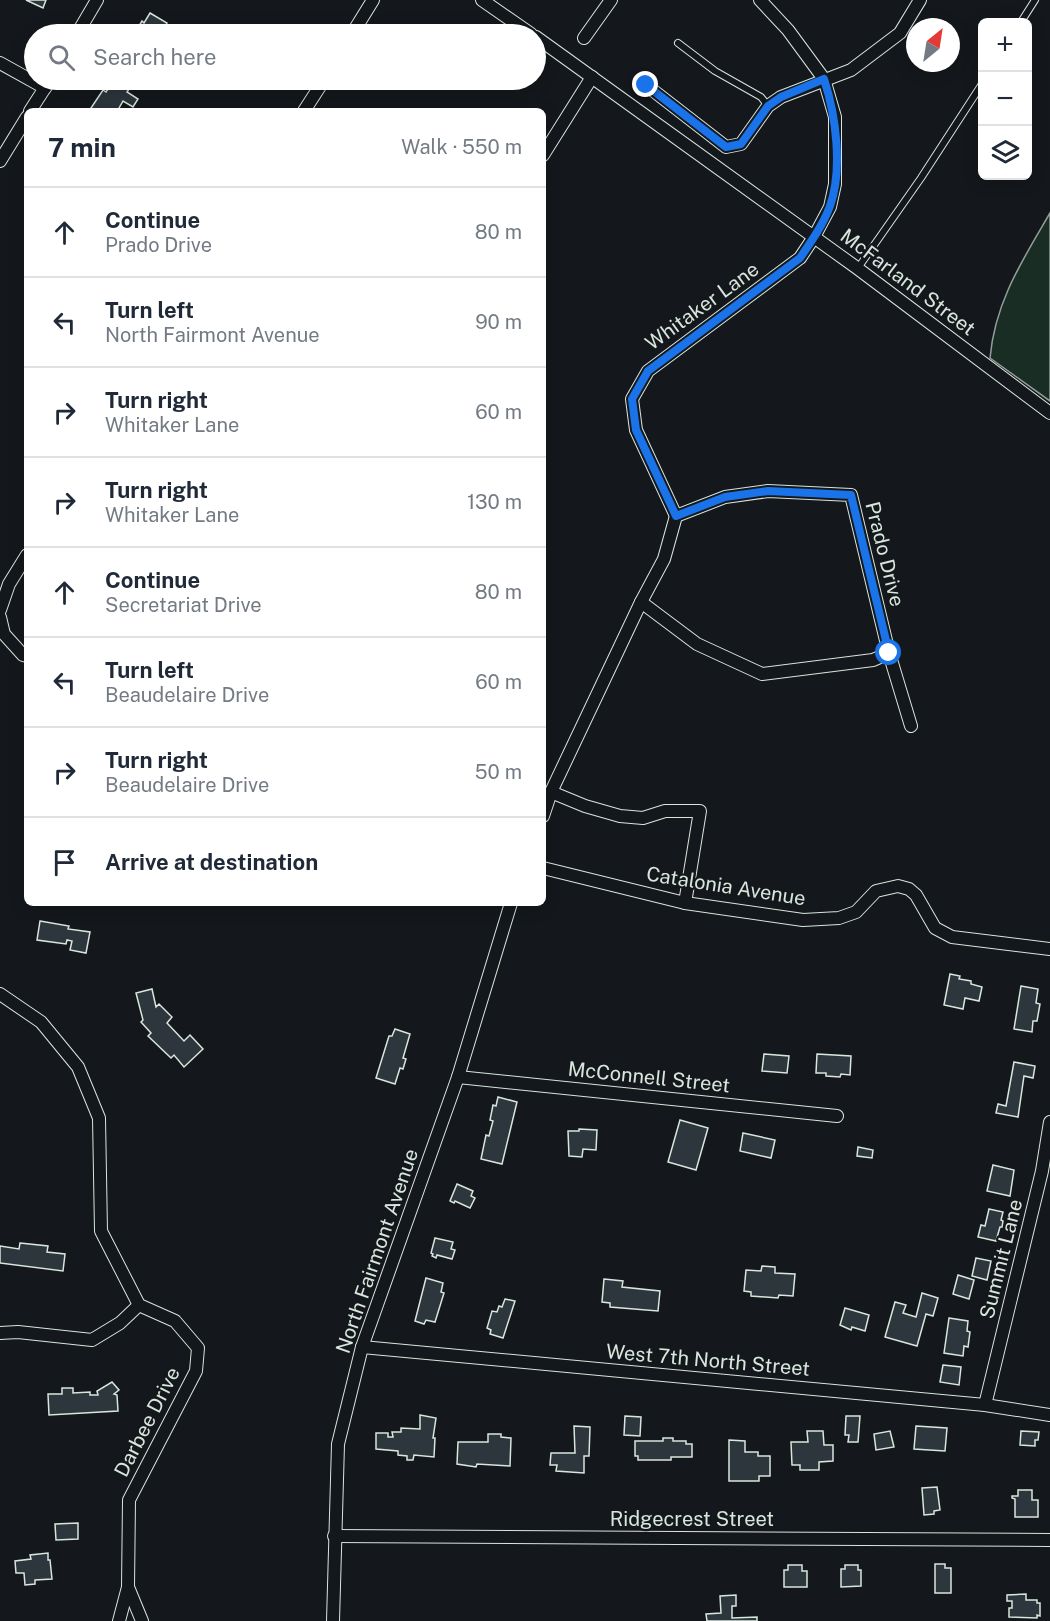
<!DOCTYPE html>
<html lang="en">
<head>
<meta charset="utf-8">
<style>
  :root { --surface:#fff; --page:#f2f2f3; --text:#1f2937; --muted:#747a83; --line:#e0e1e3 }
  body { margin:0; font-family:"Public Sans",sans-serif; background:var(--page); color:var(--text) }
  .controls { position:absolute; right:18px; top:18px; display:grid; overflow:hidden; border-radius:9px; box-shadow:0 3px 15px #0003 }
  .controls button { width:54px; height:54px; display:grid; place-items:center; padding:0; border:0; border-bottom:2px solid var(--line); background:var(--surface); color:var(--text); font:30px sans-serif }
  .compass { position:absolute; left:906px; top:18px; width:54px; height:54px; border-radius:50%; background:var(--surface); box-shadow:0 3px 15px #0003; rotate:30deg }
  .stop { position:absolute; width:18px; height:18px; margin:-14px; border:4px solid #1a73e8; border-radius:50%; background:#fff }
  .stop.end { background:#1a73e8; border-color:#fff; box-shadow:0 2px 6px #0008 }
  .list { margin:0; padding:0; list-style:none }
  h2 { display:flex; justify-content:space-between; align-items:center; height:78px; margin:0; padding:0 24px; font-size:26px }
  h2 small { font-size:20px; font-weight:400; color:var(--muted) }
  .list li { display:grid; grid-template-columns:39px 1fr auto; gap:18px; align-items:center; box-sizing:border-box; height:90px; padding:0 24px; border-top:2px solid var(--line) }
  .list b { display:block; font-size:22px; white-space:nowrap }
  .list p { margin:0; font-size:20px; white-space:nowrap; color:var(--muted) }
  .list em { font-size:20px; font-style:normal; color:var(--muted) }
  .icon { flex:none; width:33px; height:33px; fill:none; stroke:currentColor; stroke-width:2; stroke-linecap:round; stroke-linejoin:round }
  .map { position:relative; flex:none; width:1050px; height:1621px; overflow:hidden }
  .search { position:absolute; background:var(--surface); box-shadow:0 3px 15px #0003; left:24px; top:24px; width:522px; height:66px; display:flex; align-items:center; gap:15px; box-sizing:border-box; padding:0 21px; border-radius:33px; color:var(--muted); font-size:22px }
  .panel { position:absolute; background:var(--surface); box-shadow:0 3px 15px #0003; left:24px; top:108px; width:522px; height:798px; border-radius:9px }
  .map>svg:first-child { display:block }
</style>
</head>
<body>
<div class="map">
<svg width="1050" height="1621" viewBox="0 0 1050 1621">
  <rect width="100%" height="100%" fill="#14181c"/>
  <!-- green -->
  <path fill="#1a2d24" stroke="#939e99" stroke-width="1.5" d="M 1050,213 L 1050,401 L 990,358 C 995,302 1022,261 1050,213 Z"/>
  <!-- building -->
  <g fill="#2c363c" stroke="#d8e6dc" stroke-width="1.5">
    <polygon points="26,0 46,0 43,8"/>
    <polygon points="150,13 167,23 166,25 176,31 173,34 134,34 142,21 144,23"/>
    <polygon points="114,80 121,80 131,86 127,92 138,99 133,107 123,101 118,110 120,111 89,111 103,90 106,92"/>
    <polygon points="40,921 69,926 68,929 90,932 86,953 70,950 72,941 67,940 66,944 37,940"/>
    <polygon points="950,974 960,976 959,979 971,981 971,984 982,987 979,1001 965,998 963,1009 944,1005"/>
    <polygon points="1021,986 1038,989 1036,1003 1040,1004 1037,1021 1033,1021 1032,1032 1014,1029"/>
    <polygon points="152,989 156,1007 159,1004 172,1017 167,1023 184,1041 190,1035 203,1049 184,1067 174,1055 171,1058 148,1036 151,1033 141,1022 143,1020 136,993"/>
    <polygon points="395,1029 410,1034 403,1058 406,1059 403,1069 400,1068 395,1084 376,1078 389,1036 392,1036"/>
    <polygon points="764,1054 789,1056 787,1073 762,1071"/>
    <polygon points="817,1054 851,1056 850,1075 841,1074 840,1077 826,1076 826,1073 816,1073"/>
    <polygon points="1014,1062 1035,1066 1033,1078 1024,1076 1018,1117 996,1113 998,1104 1006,1106"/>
    <polygon points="498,1097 517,1102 502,1164 481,1159 486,1135 489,1136 493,1121 490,1120 493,1105 496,1106"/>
    <polygon points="680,1120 708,1128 696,1170 668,1162"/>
    <polygon points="579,1129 597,1130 596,1150 583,1149 582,1157 569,1156 568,1131 579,1131"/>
    <polygon points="743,1133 775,1140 771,1158 740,1151"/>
    <polygon points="858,1147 873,1150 872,1158 857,1156"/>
    <polygon points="993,1165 1014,1170 1010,1196 987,1191"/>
    <polygon points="457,1184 473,1191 471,1196 475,1198 470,1208 455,1201 454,1203 450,1201"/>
    <polygon points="989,1209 1003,1212 1001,1220 1003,1221 1002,1227 1000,1227 996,1241 978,1237 981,1225 985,1226"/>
    <polygon points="435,1238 453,1242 451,1249 455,1250 452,1259 437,1255 436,1258 432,1256 433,1254 431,1253"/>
    <polygon points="20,1243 48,1246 47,1252 65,1254 63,1271 0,1263 0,1246 19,1249"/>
    <polygon points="976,1258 991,1261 987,1280 972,1276"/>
    <polygon points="762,1266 775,1267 775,1273 795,1274 793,1296 779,1295 778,1298 751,1296 751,1292 744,1291 746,1270 761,1271"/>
    <polygon points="958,1275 974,1280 969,1299 953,1294"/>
    <polygon points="426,1278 443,1283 441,1292 444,1293 435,1322 426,1320 424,1324 415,1321"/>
    <polygon points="604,1279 623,1281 622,1287 660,1291 658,1311 610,1307 610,1303 602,1302"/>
    <polygon points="922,1293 938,1298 933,1316 926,1314 917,1346 885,1337 895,1302 906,1305 903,1313 916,1317"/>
    <polygon points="505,1299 515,1301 503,1338 490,1334 491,1330 487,1328 492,1311 497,1312 499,1306 502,1307"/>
    <polygon points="845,1308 869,1315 865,1331 852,1327 851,1330 840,1325"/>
    <polygon points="949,1318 968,1321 967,1331 970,1332 968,1347 964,1346 963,1356 944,1353"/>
    <polygon points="943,1365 961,1367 959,1385 940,1382"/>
    <polygon points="112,1382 119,1390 114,1394 117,1395 118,1411 49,1415 48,1394 62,1394 62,1388 73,1388 73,1393 90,1392 90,1395 98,1395 97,1391"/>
    <polygon points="420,1415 436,1418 433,1438 435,1438 434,1457 414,1455 413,1460 407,1460 407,1456 398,1455 398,1451 376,1449 376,1433 388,1433 388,1437 393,1437 392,1432 401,1432 401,1428 420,1429"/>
    <polygon points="625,1416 641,1417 640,1436 624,1435"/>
    <polygon points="846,1416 860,1416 858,1442 848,1442 849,1435 845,1435"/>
    <polygon points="574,1426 590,1427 589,1456 584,1456 584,1473 556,1471 557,1465 550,1465 551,1453 575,1453"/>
    <polygon points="916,1426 947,1428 945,1451 914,1449"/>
    <polygon points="807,1431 823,1431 824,1445 833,1445 833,1461 819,1462 819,1470 800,1470 800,1465 792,1465 791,1442 808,1442"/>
    <polygon points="890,1431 894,1447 876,1450 874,1434"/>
    <polygon points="1021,1431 1039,1432 1038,1440 1035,1440 1035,1446 1020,1445"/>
    <polygon points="488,1434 501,1434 501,1437 511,1438 510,1466 477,1464 476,1467 457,1464 458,1442 488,1442"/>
    <polygon points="663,1438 673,1438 673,1441 686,1441 686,1444 692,1444 692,1457 671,1457 671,1460 638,1460 638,1456 635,1456 635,1441 663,1441"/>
    <polygon points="729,1440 745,1441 745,1452 758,1452 758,1456 770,1456 770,1476 759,1476 759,1481 729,1481"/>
    <polygon points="937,1487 940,1510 934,1511 934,1514 924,1515 922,1488"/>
    <polygon points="1018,1490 1032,1490 1032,1500 1038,1500 1038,1517 1015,1517 1015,1499 1012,1498 1012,1496 1018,1496"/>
    <polygon points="78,1523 78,1539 56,1540 55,1524"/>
    <polygon points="48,1553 48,1560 50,1560 52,1579 35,1580 35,1584 25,1585 24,1573 16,1573 15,1561 31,1559 30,1555"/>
    <polygon points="935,1564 945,1564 945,1568 951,1568 951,1593 935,1593"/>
    <polygon points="788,1565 802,1565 802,1571 807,1571 807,1587 784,1587 784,1570 788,1570"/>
    <polygon points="845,1565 858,1565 858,1570 861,1570 861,1586 841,1587 841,1569 845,1569"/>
    <polygon points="1026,1594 1026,1600 1037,1600 1037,1603 1040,1603 1040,1616 1037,1615 1037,1618 1009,1617 1009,1608 1012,1608 1012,1601 1007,1601 1007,1595"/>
    <polygon points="736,1595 736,1606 732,1606 732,1618 757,1617 757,1621 707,1621 706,1614 721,1613 720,1596"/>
  </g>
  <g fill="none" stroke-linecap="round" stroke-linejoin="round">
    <defs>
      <g id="service">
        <polyline points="1021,22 1035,0"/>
        <polyline points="678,43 715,71 761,97 768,106"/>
        <polyline points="858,268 921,178 982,84"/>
      </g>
      <g id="minor">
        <polyline points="482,0 531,34"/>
        <polyline points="77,34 97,0"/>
        <polyline points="352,34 373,0"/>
        <polyline points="536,37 857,268 1050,413"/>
        <polyline points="584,38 611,0"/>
        <polyline points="0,63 45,88"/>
        <polyline points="646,85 726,147 741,144 768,106 781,97 851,70 900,33 920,0"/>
        <polyline points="30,111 50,80"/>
        <polyline points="304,111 324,80"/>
        <polyline points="543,155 592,77"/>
        <polyline points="0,161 27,117"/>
        <polyline points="676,516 636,430 632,399 648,371 800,258 814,237 830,207 835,184 835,117 824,79 788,30 760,0"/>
        <polyline points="676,516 725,497 768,491 851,495 889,653 911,726"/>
        <polyline points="641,602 697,644 762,674 873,660 889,653"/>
        <polyline points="0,610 9,584 27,555"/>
        <polyline points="0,617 4,634 23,655 27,656"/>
        <polyline points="551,792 585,806 620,816 643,818 665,811 700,811 685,903"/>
        <polyline points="543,816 551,792 641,602 664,559 676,516"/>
        <polyline points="543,868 685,903 803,920 839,918 856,912 876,891 898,886 909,889 916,895 935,928 952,937 1050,949"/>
        <polyline points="0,994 41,1022 78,1067 99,1118 101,1231 139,1305 175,1321 198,1348 196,1371 129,1500 128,1587 119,1621"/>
        <polyline points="458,1077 837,1116"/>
        <polyline points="0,1333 18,1332 92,1340 120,1323 139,1305"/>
        <polyline points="362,1347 985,1405 1050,1415"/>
        <polyline points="985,1405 1042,1171 1050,1122"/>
        <polyline points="334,1536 1050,1540"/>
        <polyline points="128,1587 142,1621"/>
        <polyline points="333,1621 338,1444 362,1347 458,1077 511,903"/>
      </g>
    </defs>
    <!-- service casing -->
    <use href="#service" stroke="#d8e6dc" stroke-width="8"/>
    <!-- minor casing -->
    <use href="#minor" stroke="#d8e6dc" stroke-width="14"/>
    <!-- service -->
    <use href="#service" stroke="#14181c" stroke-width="6"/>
    <!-- minor -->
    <use href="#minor" stroke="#14181c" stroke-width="12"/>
  </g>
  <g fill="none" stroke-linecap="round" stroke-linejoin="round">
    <!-- route -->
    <path stroke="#1a73e8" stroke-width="8" d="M 646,85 L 726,147 L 741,144 L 768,106 L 781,97 L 824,79 C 836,116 843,169 830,206 C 823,225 811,242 800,258 L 648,371 L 632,399 L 636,430 L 676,516 L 725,497 L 768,491 L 851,495 L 889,653"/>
  </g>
  <g text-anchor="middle" stroke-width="4.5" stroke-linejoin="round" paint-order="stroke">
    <!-- street labels -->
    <g font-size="20" fill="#d8e6dc" stroke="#14181c">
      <text transform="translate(908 282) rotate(37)" y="7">McFarland Street</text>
      <text transform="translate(702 306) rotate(-36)" y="7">Whitaker Lane</text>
      <text transform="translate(885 554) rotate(76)" y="7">Prado Drive</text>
      <text transform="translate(726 886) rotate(9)" y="7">Catalonia Avenue</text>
      <text transform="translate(649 1077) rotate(6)" y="7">McConnell Street</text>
      <text transform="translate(377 1251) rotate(-71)" y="7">North Fairmont Avenue</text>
      <text transform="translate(1001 1259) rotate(-76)" y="7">Summit Lane</text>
      <text transform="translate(708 1360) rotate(5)" y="7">West 7th North Street</text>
      <text transform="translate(147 1422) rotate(-63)" y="7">Darbee Drive</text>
      <text x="692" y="1526">Ridgecrest Street</text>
    </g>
  </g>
</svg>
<div class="controls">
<button>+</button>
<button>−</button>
<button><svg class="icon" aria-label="layers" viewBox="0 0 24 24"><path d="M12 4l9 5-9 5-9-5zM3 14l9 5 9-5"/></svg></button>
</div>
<svg class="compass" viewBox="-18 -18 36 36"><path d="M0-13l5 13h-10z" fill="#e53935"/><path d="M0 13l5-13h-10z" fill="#747a83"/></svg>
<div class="stop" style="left:889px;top:653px"></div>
<div class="stop end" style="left:646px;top:85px"></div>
<div class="search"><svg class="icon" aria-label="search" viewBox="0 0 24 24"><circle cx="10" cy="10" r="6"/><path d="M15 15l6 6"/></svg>Search here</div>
<section class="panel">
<h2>7 min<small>Walk · 550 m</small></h2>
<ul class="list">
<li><svg class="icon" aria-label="ahead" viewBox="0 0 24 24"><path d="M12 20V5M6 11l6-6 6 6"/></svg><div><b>Continue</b><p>Prado Drive</p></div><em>80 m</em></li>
<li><svg class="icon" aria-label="left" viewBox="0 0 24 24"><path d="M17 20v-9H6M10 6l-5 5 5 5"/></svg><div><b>Turn left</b><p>North Fairmont Avenue</p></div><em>90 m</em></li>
<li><svg class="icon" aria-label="right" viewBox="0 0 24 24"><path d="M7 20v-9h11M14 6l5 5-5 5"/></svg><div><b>Turn right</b><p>Whitaker Lane</p></div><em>60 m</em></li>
<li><svg class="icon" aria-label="right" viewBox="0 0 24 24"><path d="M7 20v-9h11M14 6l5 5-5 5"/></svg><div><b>Turn right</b><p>Whitaker Lane</p></div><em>130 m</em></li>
<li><svg class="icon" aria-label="ahead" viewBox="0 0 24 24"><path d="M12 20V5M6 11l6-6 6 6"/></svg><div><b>Continue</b><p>Secretariat Drive</p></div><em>80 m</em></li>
<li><svg class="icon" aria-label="left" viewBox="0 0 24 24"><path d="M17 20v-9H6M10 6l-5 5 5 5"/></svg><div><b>Turn left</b><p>Beaudelaire Drive</p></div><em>60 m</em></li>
<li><svg class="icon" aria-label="right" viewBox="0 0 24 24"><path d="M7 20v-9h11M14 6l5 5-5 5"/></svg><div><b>Turn right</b><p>Beaudelaire Drive</p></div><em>50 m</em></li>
<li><svg class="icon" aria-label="arrive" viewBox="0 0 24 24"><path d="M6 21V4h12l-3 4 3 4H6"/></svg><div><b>Arrive at destination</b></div></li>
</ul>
</section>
</div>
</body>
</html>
